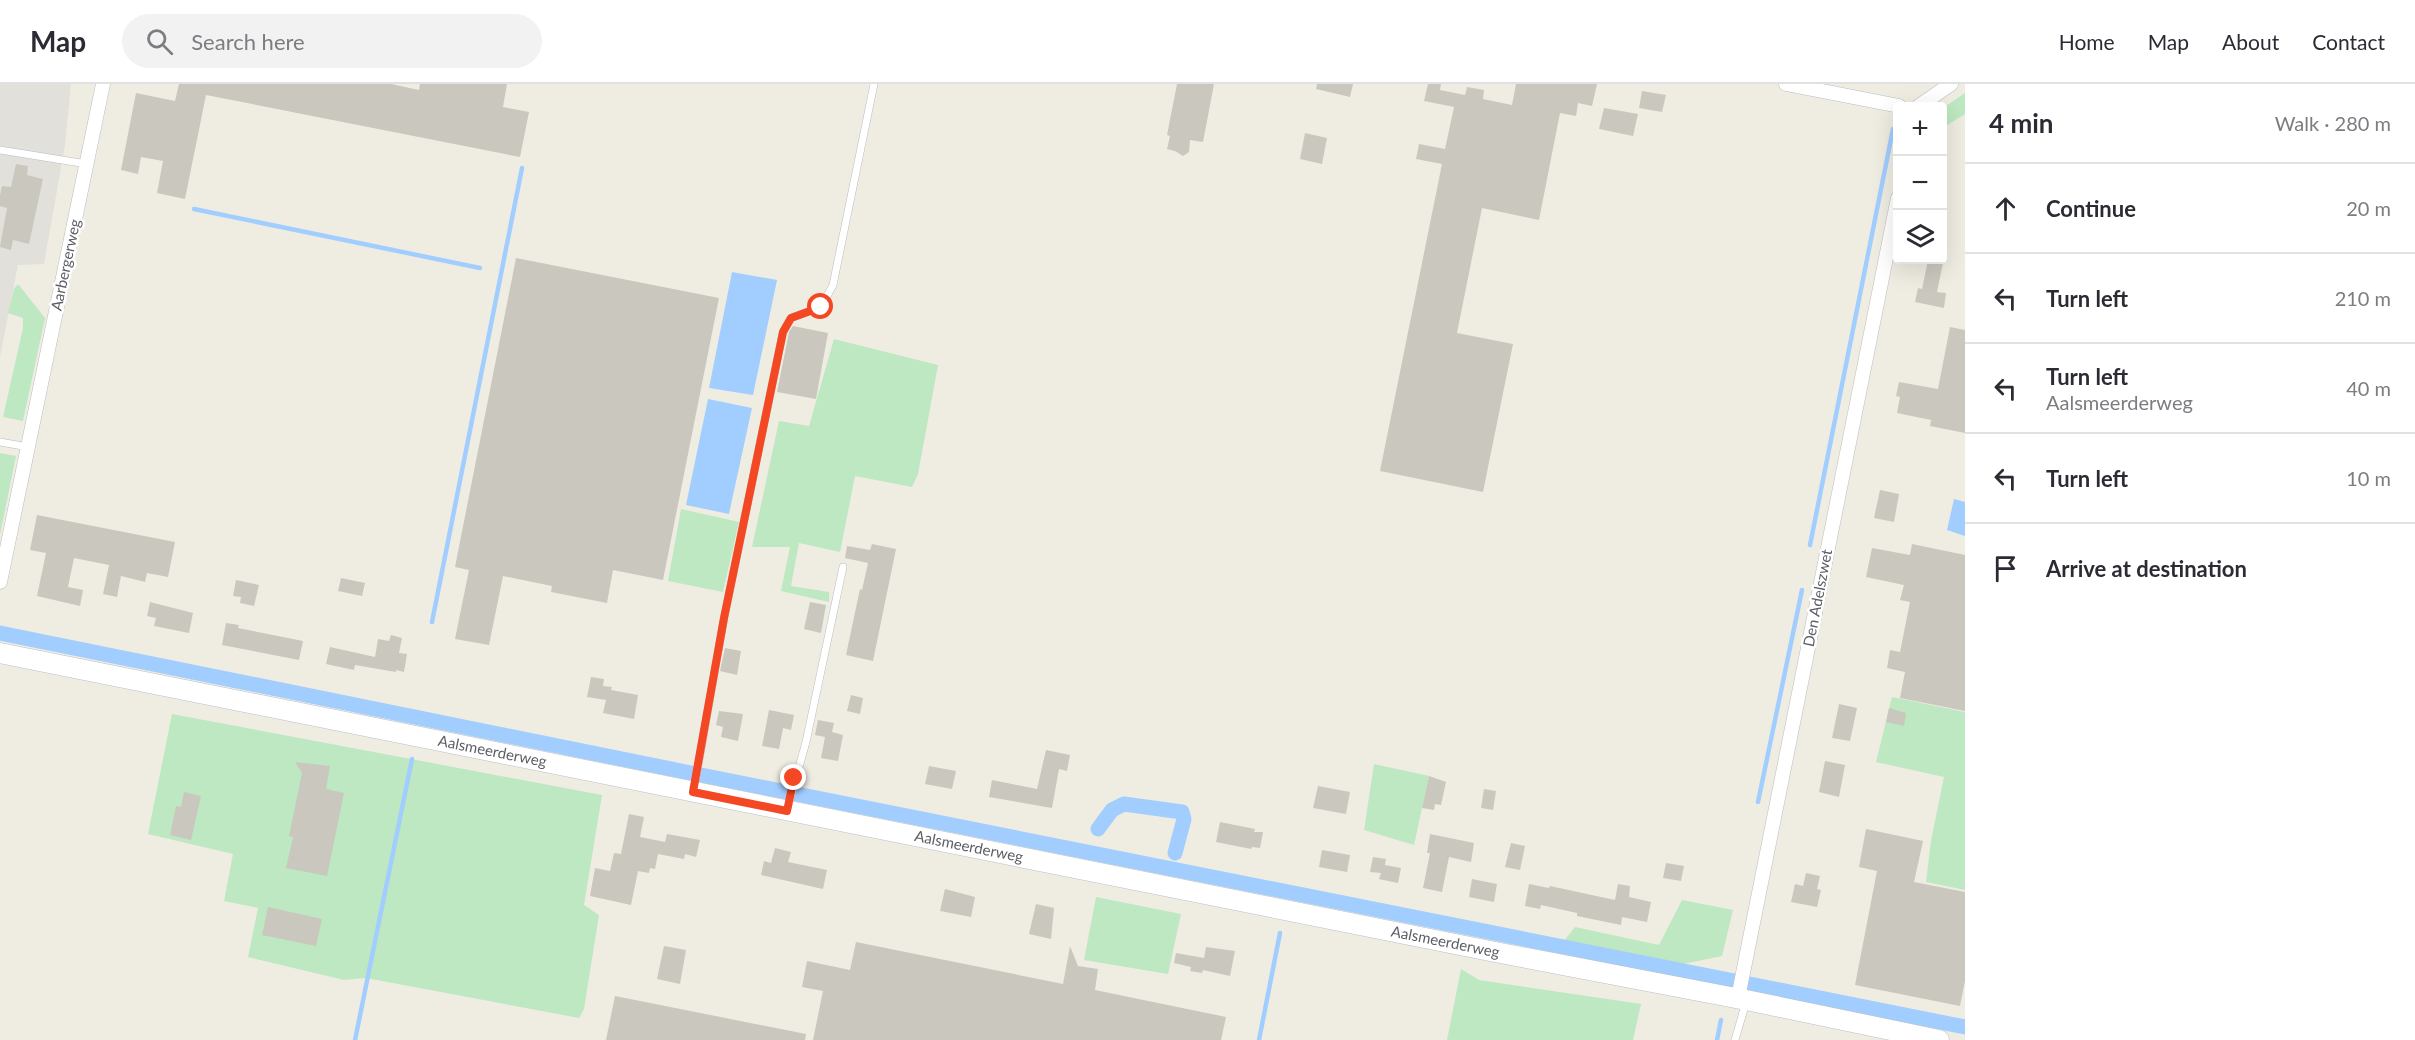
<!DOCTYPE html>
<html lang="en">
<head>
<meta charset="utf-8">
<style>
  :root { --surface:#fff; --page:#f2f2f3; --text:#2b2b33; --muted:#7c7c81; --line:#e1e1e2 }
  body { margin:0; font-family:Lato,sans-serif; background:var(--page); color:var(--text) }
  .controls { position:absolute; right:18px; top:18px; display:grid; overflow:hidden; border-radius:6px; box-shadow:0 6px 24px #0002 }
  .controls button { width:54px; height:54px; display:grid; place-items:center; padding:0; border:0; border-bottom:2px solid var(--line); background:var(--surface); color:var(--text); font:30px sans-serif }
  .stop { position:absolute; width:18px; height:18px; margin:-14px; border:4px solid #f44723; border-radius:50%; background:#fff }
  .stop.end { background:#f44723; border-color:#fff; box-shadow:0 2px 6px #0008 }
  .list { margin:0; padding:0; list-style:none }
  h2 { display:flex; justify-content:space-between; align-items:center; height:78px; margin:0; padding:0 24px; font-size:26px }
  h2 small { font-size:20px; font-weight:400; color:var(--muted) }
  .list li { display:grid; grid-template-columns:39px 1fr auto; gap:18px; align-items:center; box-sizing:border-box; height:90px; padding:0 24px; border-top:2px solid var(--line) }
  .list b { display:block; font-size:22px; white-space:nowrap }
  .list p { margin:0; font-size:20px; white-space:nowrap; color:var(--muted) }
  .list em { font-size:20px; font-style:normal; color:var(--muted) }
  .icon { flex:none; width:33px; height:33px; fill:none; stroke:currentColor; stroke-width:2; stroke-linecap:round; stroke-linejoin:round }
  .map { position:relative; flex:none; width:1965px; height:956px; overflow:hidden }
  header { display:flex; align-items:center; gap:36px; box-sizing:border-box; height:84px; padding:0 30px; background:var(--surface); border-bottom:2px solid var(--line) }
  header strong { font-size:28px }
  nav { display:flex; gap:33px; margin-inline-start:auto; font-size:21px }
  .search { width:420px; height:54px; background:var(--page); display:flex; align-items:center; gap:15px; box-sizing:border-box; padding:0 21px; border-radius:33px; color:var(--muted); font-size:22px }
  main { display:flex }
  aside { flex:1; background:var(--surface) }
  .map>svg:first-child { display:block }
</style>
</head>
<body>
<header>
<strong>Map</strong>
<div class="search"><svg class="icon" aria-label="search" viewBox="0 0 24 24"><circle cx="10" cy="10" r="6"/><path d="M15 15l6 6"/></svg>Search here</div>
<nav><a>Home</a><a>Map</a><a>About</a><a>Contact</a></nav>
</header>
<main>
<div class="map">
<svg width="1965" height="956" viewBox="0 0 1965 956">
  <rect width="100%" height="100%" fill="#efede2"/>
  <!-- industrial -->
  <polygon fill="#e2e0da" points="0,0 71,0 65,61 44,180 18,181 0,273"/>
  <!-- green -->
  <g fill="#bde8c1">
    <polygon points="1965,9 1965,30 1946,42 1943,47 1943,24"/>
    <polygon points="18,200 45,234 23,337 3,333 23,244 23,234 8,229 14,205"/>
    <polygon points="834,255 938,281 918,390 912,403 855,392 840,468 799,459 791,502 829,508 829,518 781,507 790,463 752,463 779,337 809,342"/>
    <polygon points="0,369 16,372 0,451"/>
    <polygon points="681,425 739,438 723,508 668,497"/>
    <polygon points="1892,613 1965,628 1965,806 1926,798 1931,757 1944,693 1876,678"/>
    <polygon points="172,630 602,711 584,821 599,831 584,925 579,934 366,894 344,896 248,873 258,824 224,817 233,770 148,750"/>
    <polygon points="1374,680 1429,692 1414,761 1364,746"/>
    <polygon points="1096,813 1181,830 1168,890 1084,876"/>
    <polygon points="1682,816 1733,826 1722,872 1678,881 1564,857 1575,843 1659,861"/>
    <polygon points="1461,885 1479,896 1641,920 1633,956 1447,956"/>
  </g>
  <!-- water -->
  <g fill="#a2ceff">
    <polygon points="732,188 777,196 753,311 709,304"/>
    <polygon points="708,315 752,324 729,430 686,421"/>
    <polygon points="1954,415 1965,418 1965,452 1947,446"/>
  </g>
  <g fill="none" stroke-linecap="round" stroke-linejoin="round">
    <!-- stream -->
    <g stroke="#a2ceff" stroke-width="4.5">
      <polyline points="194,125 480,184"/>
      <polyline points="1810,461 1893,45"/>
      <polyline points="432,538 522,84"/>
      <polyline points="1758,718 1802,506"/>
      <polyline points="355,956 412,675"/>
      <polyline points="1259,956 1280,849"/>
      <polyline points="1717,956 1721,936"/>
    </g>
    <!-- canal -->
    <g stroke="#a2ceff" stroke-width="15">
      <polyline points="0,549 691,689 1965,943"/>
      <polyline points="1098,745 1112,726 1124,720 1182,728 1184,735 1175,769"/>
    </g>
  </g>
  <!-- building -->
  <g fill="#cac7bf">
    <polygon points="179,0 391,0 419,6 420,0 507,0 503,23 529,28 520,73 206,11 185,115 157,109 163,77 141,73 138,90 121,86 136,9 175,17"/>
    <polygon points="1177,0 1214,0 1203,58 1190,56 1189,68 1183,72 1175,67 1167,65 1170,52 1167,51"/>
    <polygon points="1317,0 1353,0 1350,13 1316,5"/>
    <polygon points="1428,0 1441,0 1440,6 1465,11 1467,3 1484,6 1483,15 1512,21 1516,0 1597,0 1592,22 1578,19 1576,32 1560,29 1539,136 1482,124 1457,249 1513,260 1483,408 1380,387 1442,80 1416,75 1419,60 1445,65 1454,23 1424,17"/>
    <polygon points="1642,7 1666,11 1662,28 1639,24"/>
    <polygon points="1604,24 1638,30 1633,52 1599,45"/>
    <polygon points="1305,49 1327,54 1322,80 1300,75"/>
    <polygon points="16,80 28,82 27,91 43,95 29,160 13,156 11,166 0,163 7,124 0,122 0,112 2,102 11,103"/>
    <polygon points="516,174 719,214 663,496 613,486 607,519 551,508 552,502 503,492 489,561 455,555 469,486 455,483"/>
    <polygon points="1928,176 1943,179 1937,208 1946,209 1944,224 1915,218 1918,204 1922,205"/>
    <polygon points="793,242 828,249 816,315 777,308 789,248"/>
    <polygon points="1950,243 1965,246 1965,349 1930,342 1931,336 1897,329 1900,313 1896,312 1899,298 1938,305"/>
    <polygon points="1880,406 1899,410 1894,438 1874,434"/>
    <polygon points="37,431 175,458 168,493 147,489 145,498 121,492 117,513 103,510 109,481 74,474 68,503 83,506 80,522 37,512 46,469 30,466"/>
    <polygon points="872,460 896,465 873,577 846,571 860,505 862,506 868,479 845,474 847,462 870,466"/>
    <polygon points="1912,460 1965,471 1965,627 1900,614 1905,588 1887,584 1890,566 1900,568 1910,518 1900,516 1904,501 1866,493 1872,464 1910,471"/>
    <polygon points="341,494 365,499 362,512 338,507"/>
    <polygon points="236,496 259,501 254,522 240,519 241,513 233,512"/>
    <polygon points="150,518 193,529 189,549 154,542 156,534 147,532"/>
    <polygon points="810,518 826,521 821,549 804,545"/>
    <polygon points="226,539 239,541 238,544 303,557 299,576 222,561"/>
    <polygon points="391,551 402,554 399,569 407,570 404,588 396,586 396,588 355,581 354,586 326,580 330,563 375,573 378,555 389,557"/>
    <polygon points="725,564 741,567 737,591 720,587"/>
    <polygon points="591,593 604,595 603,602 612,603 611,606 638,611 634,635 603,629 606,616 587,613"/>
    <polygon points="851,611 863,614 860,630 847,627"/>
    <polygon points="1839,620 1857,624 1850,657 1832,654"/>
    <polygon points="1889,624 1906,629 1904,642 1886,638"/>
    <polygon points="769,626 794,631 791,646 783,644 779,665 762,662"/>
    <polygon points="719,627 743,630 738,657 721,653 723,643 716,641"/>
    <polygon points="818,636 834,639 832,648 843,651 838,677 821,674 825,653 815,651"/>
    <polygon points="1046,666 1070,671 1067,687 1059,685 1052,724 989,713 992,696 1037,705"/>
    <polygon points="1825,677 1845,681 1839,713 1819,708"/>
    <polygon points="295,678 330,682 326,705 344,709 327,792 286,784 293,753 289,752 302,689"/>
    <polygon points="929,682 956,687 952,705 925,700"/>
    <polygon points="1429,692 1446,698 1441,721 1435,720 1434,726 1422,724"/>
    <polygon points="1318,702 1350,708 1346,730 1313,724"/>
    <polygon points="1484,705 1496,707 1493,726 1481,724"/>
    <polygon points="184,708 201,712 191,756 170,751 176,722 181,723"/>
    <polygon points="629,730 644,733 640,753 665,758 667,750 700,756 696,773 685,770 684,775 658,770 655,785 650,784 649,789 638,787 631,821 590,812 595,784 610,787 614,769 621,770"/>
    <polygon points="1220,738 1255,745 1254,748 1263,748 1260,764 1252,763 1251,765 1216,758"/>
    <polygon points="1866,745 1923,757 1914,798 1965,808 1965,897 1960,922 1855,901 1877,787 1859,783"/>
    <polygon points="1430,750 1474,759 1471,778 1449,773 1442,808 1423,804 1430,769 1427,769"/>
    <polygon points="1511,759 1525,762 1520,786 1505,783"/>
    <polygon points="775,764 791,768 788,778 827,786 823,805 761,791 764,777 771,779"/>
    <polygon points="1322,766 1350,771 1347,788 1319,783"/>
    <polygon points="1373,773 1386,775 1385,781 1401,784 1398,799 1379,795 1381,789 1370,788"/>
    <polygon points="1666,779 1684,782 1681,797 1663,794"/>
    <polygon points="1806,789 1820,792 1817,805 1821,806 1817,823 1791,818 1795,800 1803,802"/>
    <polygon points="1472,795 1497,800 1494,818 1469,813"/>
    <polygon points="1529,800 1549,804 1550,802 1615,816 1618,800 1630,802 1629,813 1651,818 1647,838 1622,833 1621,841 1577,832 1577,829 1541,821 1540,825 1525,822"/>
    <polygon points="945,805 975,813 971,833 940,827"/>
    <polygon points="1036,820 1054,824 1051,855 1029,850"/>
    <polygon points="268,823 322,835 316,862 262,851"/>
    <polygon points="856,858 1063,900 1070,862 1078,882 1098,885 1095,906 1226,933 1221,956 813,956 823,907 802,903 807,877 850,886"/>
    <polygon points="664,862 686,866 680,900 657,895"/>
    <polygon points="1206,863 1235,867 1230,892 1203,886 1202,889 1190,887 1191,883 1174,879 1176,869 1204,874"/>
    <polygon points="615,912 806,950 805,956 606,956"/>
  </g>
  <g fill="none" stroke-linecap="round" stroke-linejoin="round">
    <defs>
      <g id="lane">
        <polyline points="0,66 87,80"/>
        <polyline points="0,358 28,363"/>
        <polyline points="694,705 724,534 783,248 791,234 821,223 833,201 874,0"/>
        <polyline points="787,726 806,658 843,483"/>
        <polyline points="1735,956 1746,918"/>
      </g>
      <g id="street">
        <polyline points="1786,0 1899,22"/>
        <polyline points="1919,22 1951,0"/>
        <polyline points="0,498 103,0"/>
        <polyline points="1738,914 1898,114"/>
      </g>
      <g id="secondary">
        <path id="s1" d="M 0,569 L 1490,867 L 1746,916 L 1939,956"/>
      </g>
    </defs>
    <!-- lane casing -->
    <use href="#lane" stroke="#babcc2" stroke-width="8"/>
    <!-- street casing -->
    <use href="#street" stroke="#babcc2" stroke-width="15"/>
    <!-- secondary casing -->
    <use href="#secondary" stroke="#bbbec5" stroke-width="21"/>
    <!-- lane -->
    <use href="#lane" stroke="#fff" stroke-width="7"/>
    <!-- street -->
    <use href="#street" stroke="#fff" stroke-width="14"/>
    <!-- secondary -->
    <use href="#secondary" stroke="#fff" stroke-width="20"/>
  </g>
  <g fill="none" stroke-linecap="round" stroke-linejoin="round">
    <!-- route -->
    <polyline stroke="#f44723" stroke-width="8" points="794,694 787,727 693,708 724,534 783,248 791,234 821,223"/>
  </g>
  <g text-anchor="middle" stroke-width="5" stroke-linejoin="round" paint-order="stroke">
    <!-- street labels -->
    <g font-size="15" fill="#5b5e64" stroke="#fff">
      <text transform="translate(66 181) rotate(-78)" y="5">Aarbergerweg</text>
      <text transform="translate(1818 514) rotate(-79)" y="5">Den Adelszwet</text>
      <text dy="5" stroke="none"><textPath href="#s1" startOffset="502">Aalsmeerderweg</textPath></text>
      <text dy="5" stroke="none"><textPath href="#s1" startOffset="988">Aalsmeerderweg</textPath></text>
      <text dy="5" stroke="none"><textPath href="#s1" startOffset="1474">Aalsmeerderweg</textPath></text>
    </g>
  </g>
</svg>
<div class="controls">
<button>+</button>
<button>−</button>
<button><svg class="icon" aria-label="layers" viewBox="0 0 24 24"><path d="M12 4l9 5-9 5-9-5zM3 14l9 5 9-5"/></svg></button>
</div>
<div class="stop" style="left:821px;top:223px"></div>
<div class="stop end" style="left:794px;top:694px"></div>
</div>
<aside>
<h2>4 min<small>Walk · 280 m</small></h2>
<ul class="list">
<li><svg class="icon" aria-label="ahead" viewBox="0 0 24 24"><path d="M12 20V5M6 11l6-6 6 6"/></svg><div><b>Continue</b></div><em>20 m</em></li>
<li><svg class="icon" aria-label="left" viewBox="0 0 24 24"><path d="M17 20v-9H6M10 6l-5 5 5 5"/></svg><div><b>Turn left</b></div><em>210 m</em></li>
<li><svg class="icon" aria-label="left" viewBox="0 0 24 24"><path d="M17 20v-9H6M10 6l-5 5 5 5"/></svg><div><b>Turn left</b><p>Aalsmeerderweg</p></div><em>40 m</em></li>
<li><svg class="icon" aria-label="left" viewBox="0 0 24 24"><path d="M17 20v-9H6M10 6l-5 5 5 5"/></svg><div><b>Turn left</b></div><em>10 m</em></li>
<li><svg class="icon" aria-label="arrive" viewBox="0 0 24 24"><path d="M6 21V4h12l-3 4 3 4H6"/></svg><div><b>Arrive at destination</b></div></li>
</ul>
</aside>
</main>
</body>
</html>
